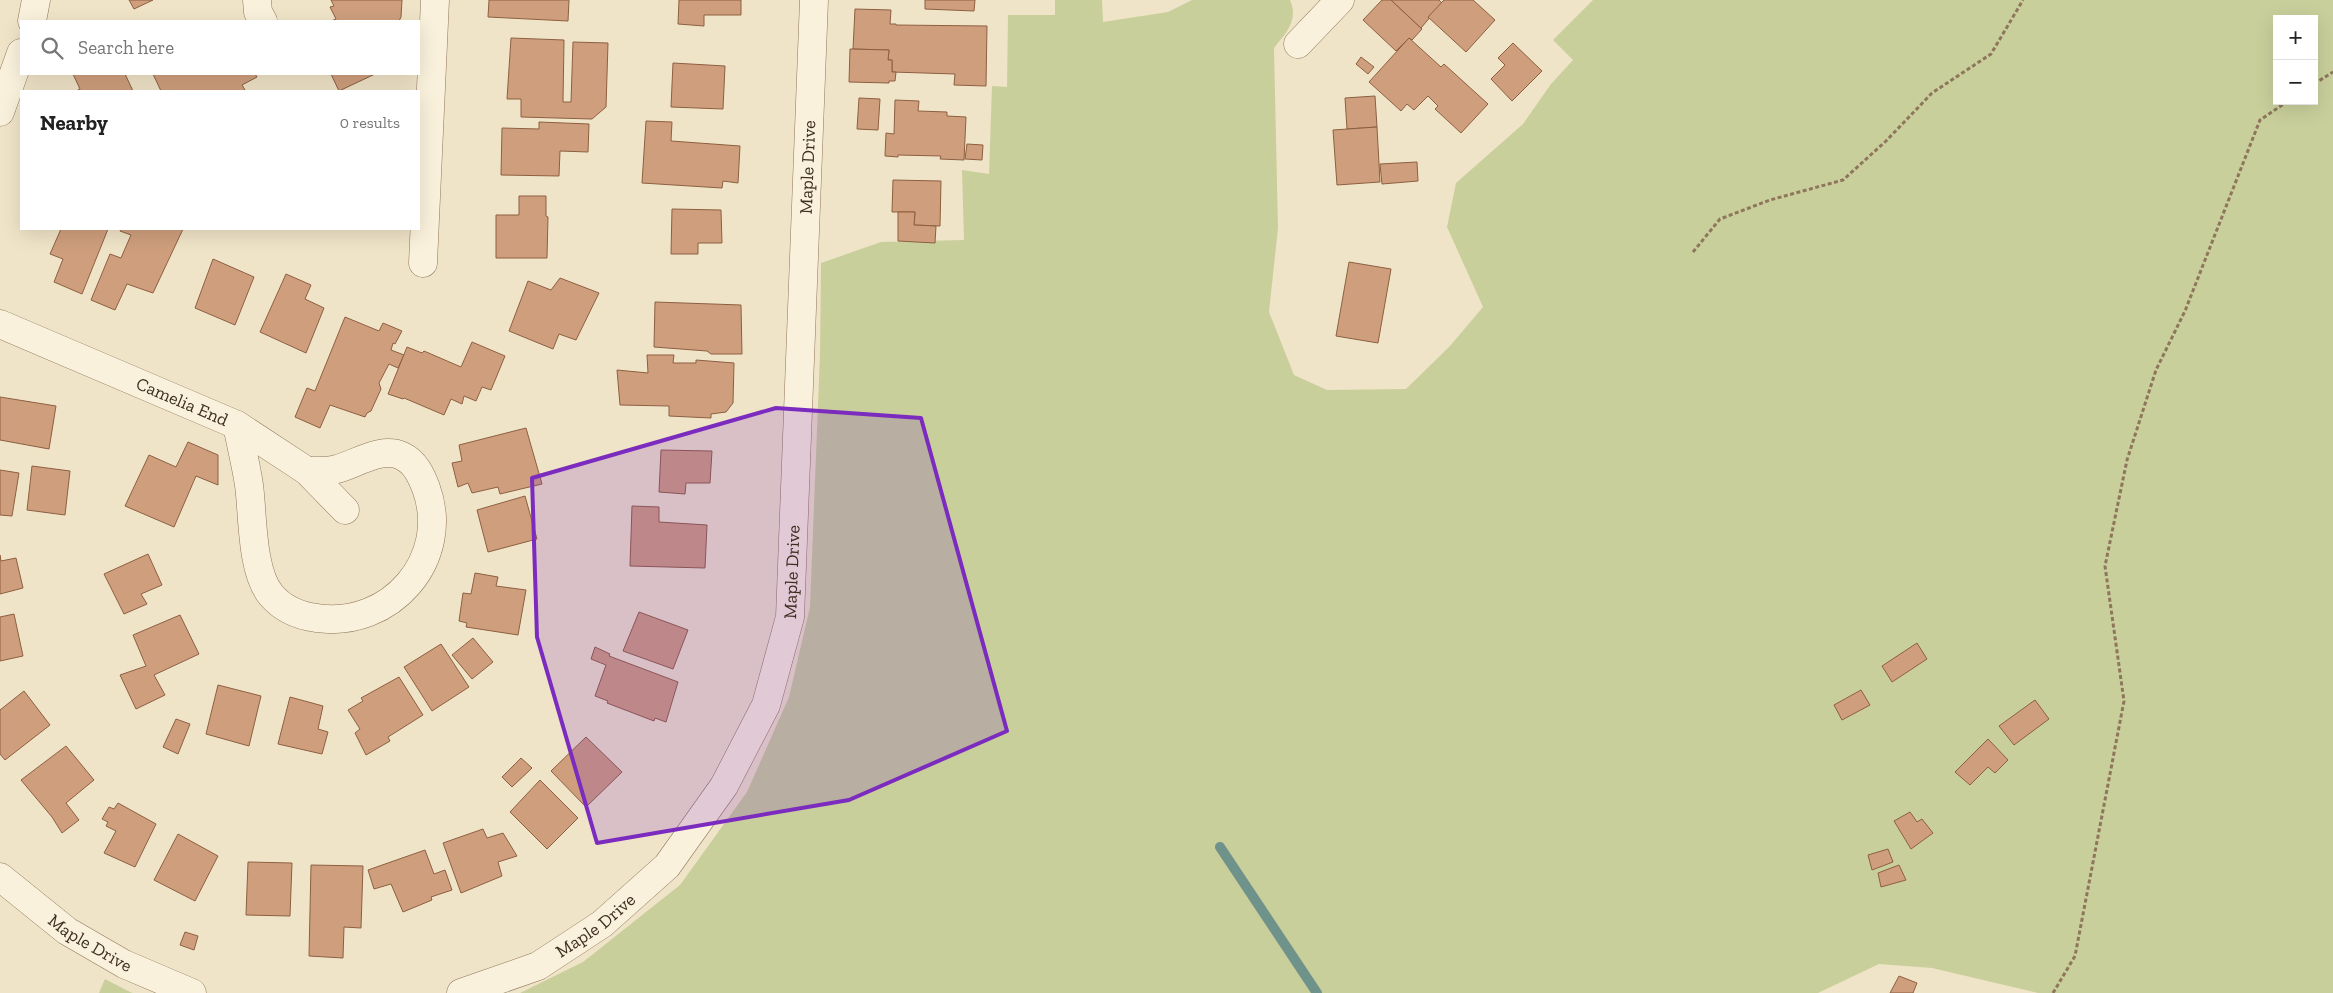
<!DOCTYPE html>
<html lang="en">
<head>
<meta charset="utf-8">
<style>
  :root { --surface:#fff; --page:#f6f6f6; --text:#222; --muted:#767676; --line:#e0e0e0 }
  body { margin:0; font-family:"Zilla Slab",serif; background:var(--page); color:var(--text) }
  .controls { position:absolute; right:15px; top:15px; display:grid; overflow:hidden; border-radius:0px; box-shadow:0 5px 20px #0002 }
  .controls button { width:45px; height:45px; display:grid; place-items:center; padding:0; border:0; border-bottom:1px solid var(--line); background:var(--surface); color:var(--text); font:25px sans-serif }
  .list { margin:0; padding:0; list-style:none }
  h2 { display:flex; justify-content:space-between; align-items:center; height:65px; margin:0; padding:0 20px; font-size:21px }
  h2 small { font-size:16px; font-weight:400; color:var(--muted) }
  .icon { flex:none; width:28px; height:28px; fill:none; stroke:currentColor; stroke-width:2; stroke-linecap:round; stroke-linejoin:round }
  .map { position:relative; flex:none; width:2333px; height:993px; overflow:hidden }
  .search { position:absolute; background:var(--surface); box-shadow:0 5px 20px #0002; left:20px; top:20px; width:400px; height:55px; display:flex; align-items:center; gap:12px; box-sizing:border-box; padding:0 18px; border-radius:0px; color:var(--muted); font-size:19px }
  .panel { position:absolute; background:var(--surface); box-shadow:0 5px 20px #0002; left:20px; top:90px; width:400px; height:140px; border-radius:0px }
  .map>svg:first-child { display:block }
</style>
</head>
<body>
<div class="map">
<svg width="2333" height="993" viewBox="0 0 2333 993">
  <rect width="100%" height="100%" fill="#f0e4c8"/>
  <!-- green -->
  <g fill="#c9cf9b" fill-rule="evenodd">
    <path d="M 1055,0 L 1102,0 L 1103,22 L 1168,12 L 1192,0 L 1290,0 C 1299,20 1286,33 1274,48 L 1278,228 L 1269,312 L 1294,375 L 1327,390 L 1406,389 L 1450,346 L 1483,307 L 1447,227 L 1456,183 L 1523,124 L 1551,84 L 1573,60 L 1553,40 L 1593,0 L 2333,0 L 2333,993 L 2038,993 L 1932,968 L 1879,964 L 1818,993 L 520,993 L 583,962 L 680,885 L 747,792 L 789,697 L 810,607 L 820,354 L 821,263 L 881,242 L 964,240 L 962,170 L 989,174 L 992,86 L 1007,87 L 1008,15 L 1055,15 ZM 2277,19 L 2314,19 L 2314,101 L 2277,101 Z"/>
    <polygon points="105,979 130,992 133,993 99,993"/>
  </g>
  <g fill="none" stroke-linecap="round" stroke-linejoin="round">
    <!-- stream -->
    <polyline stroke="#6f938a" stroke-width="10" points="1220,847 1317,993"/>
  </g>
  <!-- building -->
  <g fill="#cf9f7d" stroke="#8d5f41">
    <polygon points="129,0 153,0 134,9"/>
    <polygon points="331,0 402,0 401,17 399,21 331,21 336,19 330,7 334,6"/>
    <polygon points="489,0 569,0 568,21 488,17"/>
    <polygon points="679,0 741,0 741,15 704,15 704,26 678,24"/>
    <polygon points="925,0 975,0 974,11 925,9"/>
    <polygon points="1382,0 1391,0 1422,29 1412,40 1409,38 1396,51 1363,20"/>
    <polygon points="1391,0 1439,0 1442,3 1421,28"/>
    <polygon points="1444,0 1473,0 1495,20 1466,52 1428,17"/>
    <polygon points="855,9 891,10 890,24 896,24 896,25 987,26 986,86 954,85 955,74 892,72 892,60 888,60 889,50 853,49"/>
    <polygon points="511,38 564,40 563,102 571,102 573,42 608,43 606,107 592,119 521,117 521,99 507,99"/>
    <polygon points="1409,38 1441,67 1444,64 1488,104 1461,133 1435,109 1438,106 1428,96 1414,110 1407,104 1401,111 1369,82"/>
    <polygon points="1513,43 1542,71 1512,101 1491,79 1505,65 1498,58"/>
    <polygon points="850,49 889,50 888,60 892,60 892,72 896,72 895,81 889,81 889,83 849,82"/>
    <polygon points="1361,57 1374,67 1368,74 1356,64"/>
    <polygon points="673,63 725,66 723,109 671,107"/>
    <polygon points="73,74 125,74 133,91 76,91 80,89"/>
    <polygon points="153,74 255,74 257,77 242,85 245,90 243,91 161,91"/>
    <polygon points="331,74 375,74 339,91"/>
    <polygon points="1375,96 1377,127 1347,129 1345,98"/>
    <polygon points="859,98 880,99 878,130 857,129"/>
    <polygon points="895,100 919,101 918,111 947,112 947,116 966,117 964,160 940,159 941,156 898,155 898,157 885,156 886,133 894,134"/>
    <polygon points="646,121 672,122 671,141 740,146 738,183 723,181 722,188 642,183"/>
    <polygon points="539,122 589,124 588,152 560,151 559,176 501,175 502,128 539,129"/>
    <polygon points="1377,127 1380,182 1337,185 1333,130"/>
    <polygon points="967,144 983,145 982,160 965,159"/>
    <polygon points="1417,162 1418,181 1382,184 1380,164"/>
    <polygon points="893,180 941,181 940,226 914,225 915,212 892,212"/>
    <polygon points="519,196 546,196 546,216 548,217 547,258 496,258 496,215 519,215"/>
    <polygon points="672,209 721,210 722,243 698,243 698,254 671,254"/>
    <polygon points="898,212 915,212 914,225 936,226 935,243 898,241"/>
    <polygon points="61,229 108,229 82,294 54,282 63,259 50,254"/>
    <polygon points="121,229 183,229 153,293 127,284 115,310 91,300 110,254 121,258 131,235 120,231"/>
    <polygon points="213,259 254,277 235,325 195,308"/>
    <polygon points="1349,262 1391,269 1378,343 1336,336"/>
    <polygon points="286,274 311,285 305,299 324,308 306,353 260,332"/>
    <polygon points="560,278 599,293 576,340 559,334 553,349 509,331 528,281 551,290"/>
    <polygon points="655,302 741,305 742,354 711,354 707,351 654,347"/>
    <polygon points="345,317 379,331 383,323 402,331 395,344 393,343 391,350 404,355 398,368 389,364 379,383 381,389 371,411 367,413 365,417 330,405 320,428 295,417 307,388 315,391"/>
    <polygon points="472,342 505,356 491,390 482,387 476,401 464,396 462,404 451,399 444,415 404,398 403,399 388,394 407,347 422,353 424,351 461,367"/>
    <polygon points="647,355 674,355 673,363 696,363 696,360 734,363 733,403 726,412 711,414 711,418 669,416 669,406 620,405 617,370 648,373"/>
    <polygon points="0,397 56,406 49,449 0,440"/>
    <polygon points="526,428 542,484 500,494 498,487 472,493 468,483 458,487 452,463 462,461 459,445"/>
    <polygon points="188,442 218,455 218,485 196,476 174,527 125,506 149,455 176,467"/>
    <polygon points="661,450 712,451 710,483 686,483 685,494 659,492"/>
    <polygon points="32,466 70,471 65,515 27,510"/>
    <polygon points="0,470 19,473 12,516 0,515"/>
    <polygon points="525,496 537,539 488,552 477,510"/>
    <polygon points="632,506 659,507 659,522 707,525 705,568 630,566"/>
    <polygon points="148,554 162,585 141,594 147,604 124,614 104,574"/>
    <polygon points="0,555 1,561 16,558 23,588 0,594"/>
    <polygon points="475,573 498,577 496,586 526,590 518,635 466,627 467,623 459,621 463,593 471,594"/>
    <polygon points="639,612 688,630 673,669 623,651"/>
    <polygon points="14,614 23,656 0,661 0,617"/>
    <polygon points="180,615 199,654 154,675 165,695 136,709 120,675 146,666 133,635"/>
    <polygon points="473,638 493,662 472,679 452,655"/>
    <polygon points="1917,643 1927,659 1892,682 1882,666"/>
    <polygon points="441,644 469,687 432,711 404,667"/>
    <polygon points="595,647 610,654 609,656 678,682 666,722 655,718 654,721 607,703 608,701 595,696 606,665 591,659"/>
    <polygon points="399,677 423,715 388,737 390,741 366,755 355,733 360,729 348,710 363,701 361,698"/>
    <polygon points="218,685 261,696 249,746 206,734"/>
    <polygon points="1861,690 1870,705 1842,720 1834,705"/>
    <polygon points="24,691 50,725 5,760 0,754 0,710"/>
    <polygon points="290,697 323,706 318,729 328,732 322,754 278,744"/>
    <polygon points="2035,700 2049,719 2014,745 1999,726"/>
    <polygon points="176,719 190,724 178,754 163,747"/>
    <polygon points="586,737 622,772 586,807 551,771"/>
    <polygon points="1988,739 2008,760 1995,773 1988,767 1970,785 1955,772"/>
    <polygon points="66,746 94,780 66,803 79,820 62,833 52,817 21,780"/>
    <polygon points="521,758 532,768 512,787 502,777"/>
    <polygon points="540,780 578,818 547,849 510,812"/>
    <polygon points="118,803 156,824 135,867 104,853 116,831 106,826 108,822 102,819 109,807 114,809"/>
    <polygon points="1910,812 1917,822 1922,819 1933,833 1911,849 1894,821"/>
    <polygon points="483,829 487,838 503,833 517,856 498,862 502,876 461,893 443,843"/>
    <polygon points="178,834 218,856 195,901 154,880"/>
    <polygon points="1888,849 1893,862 1872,870 1868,855"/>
    <polygon points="425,850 434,874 445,870 452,890 431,897 432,900 403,912 391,884 374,889 368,870"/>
    <polygon points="248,862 292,863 290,916 246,915"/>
    <polygon points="311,865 363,866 361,928 344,927 343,958 309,956"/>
    <polygon points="1899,865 1906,880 1881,887 1878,873"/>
    <polygon points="185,932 198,936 194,950 180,945"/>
    <polygon points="1899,976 1917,983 1913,993 1890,993"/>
  </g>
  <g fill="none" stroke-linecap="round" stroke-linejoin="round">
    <defs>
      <g id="street">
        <polyline points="257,0 258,12 263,21"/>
        <polyline points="32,21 36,0"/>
        <polyline points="1298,44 1340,0"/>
        <polyline points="0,112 21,53"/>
        <polyline points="423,263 435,0"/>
        <path id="s1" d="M 0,324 L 237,425 L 307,471 L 345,510"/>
        <path d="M 237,425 C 241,445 246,465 249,485 C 253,514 251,571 271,595 C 283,609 300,616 317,618 C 390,629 452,559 426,488 C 421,475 415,462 402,456 C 382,446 356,464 337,469 C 328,472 316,471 307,471"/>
        <path id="s2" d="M 0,877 L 67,931 L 124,964 L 192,993"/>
        <path id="s3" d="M 461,993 L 538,966 L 602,924 L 667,866 L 724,786 L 766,705 L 790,617 L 814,0"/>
      </g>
    </defs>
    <!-- street casing -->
    <use href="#street" stroke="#8d765c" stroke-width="29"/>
    <!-- path -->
    <g stroke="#8d765c" stroke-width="3" stroke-dasharray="4 2.5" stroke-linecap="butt">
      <polyline points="2314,84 2333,72"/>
      <polyline points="1693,252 1720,219 1770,200 1843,180 1886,141 1932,93 1991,54 2023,0"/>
      <polyline points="2053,993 2075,956 2124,701 2105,566 2127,460 2156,370 2185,311 2260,120 2288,101"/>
    </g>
    <!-- street -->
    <use href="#street" stroke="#faf1dc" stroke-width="28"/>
  </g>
  <!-- marked area -->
  <path fill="#7b2cbf" fill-opacity="0.2" stroke="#7b2cbf" stroke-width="4" stroke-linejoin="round" d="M 776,408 L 921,418 L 1007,731 L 849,800 L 597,843 L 537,637 L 532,478 Z"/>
  <g text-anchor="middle" stroke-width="4" stroke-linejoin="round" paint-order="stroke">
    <!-- street labels -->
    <g font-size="18" fill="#3d2e20" stroke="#f7eed8">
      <text dy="6" stroke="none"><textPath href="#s3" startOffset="976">Maple Drive</textPath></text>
      <text dy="6" stroke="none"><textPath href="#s1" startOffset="198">Camelia End</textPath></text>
      <text dy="6" stroke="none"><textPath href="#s3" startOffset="571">Maple Drive</textPath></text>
      <text dy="6" stroke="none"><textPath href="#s3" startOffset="152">Maple Drive</textPath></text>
      <text dy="6" stroke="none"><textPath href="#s2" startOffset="112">Maple Drive</textPath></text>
    </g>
  </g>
</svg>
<div class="controls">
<button>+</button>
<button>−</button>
</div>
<div class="search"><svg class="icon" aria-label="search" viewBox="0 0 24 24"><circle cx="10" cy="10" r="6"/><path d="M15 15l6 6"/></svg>Search here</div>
<section class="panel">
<h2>Nearby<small>0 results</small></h2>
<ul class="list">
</ul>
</section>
</div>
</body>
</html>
